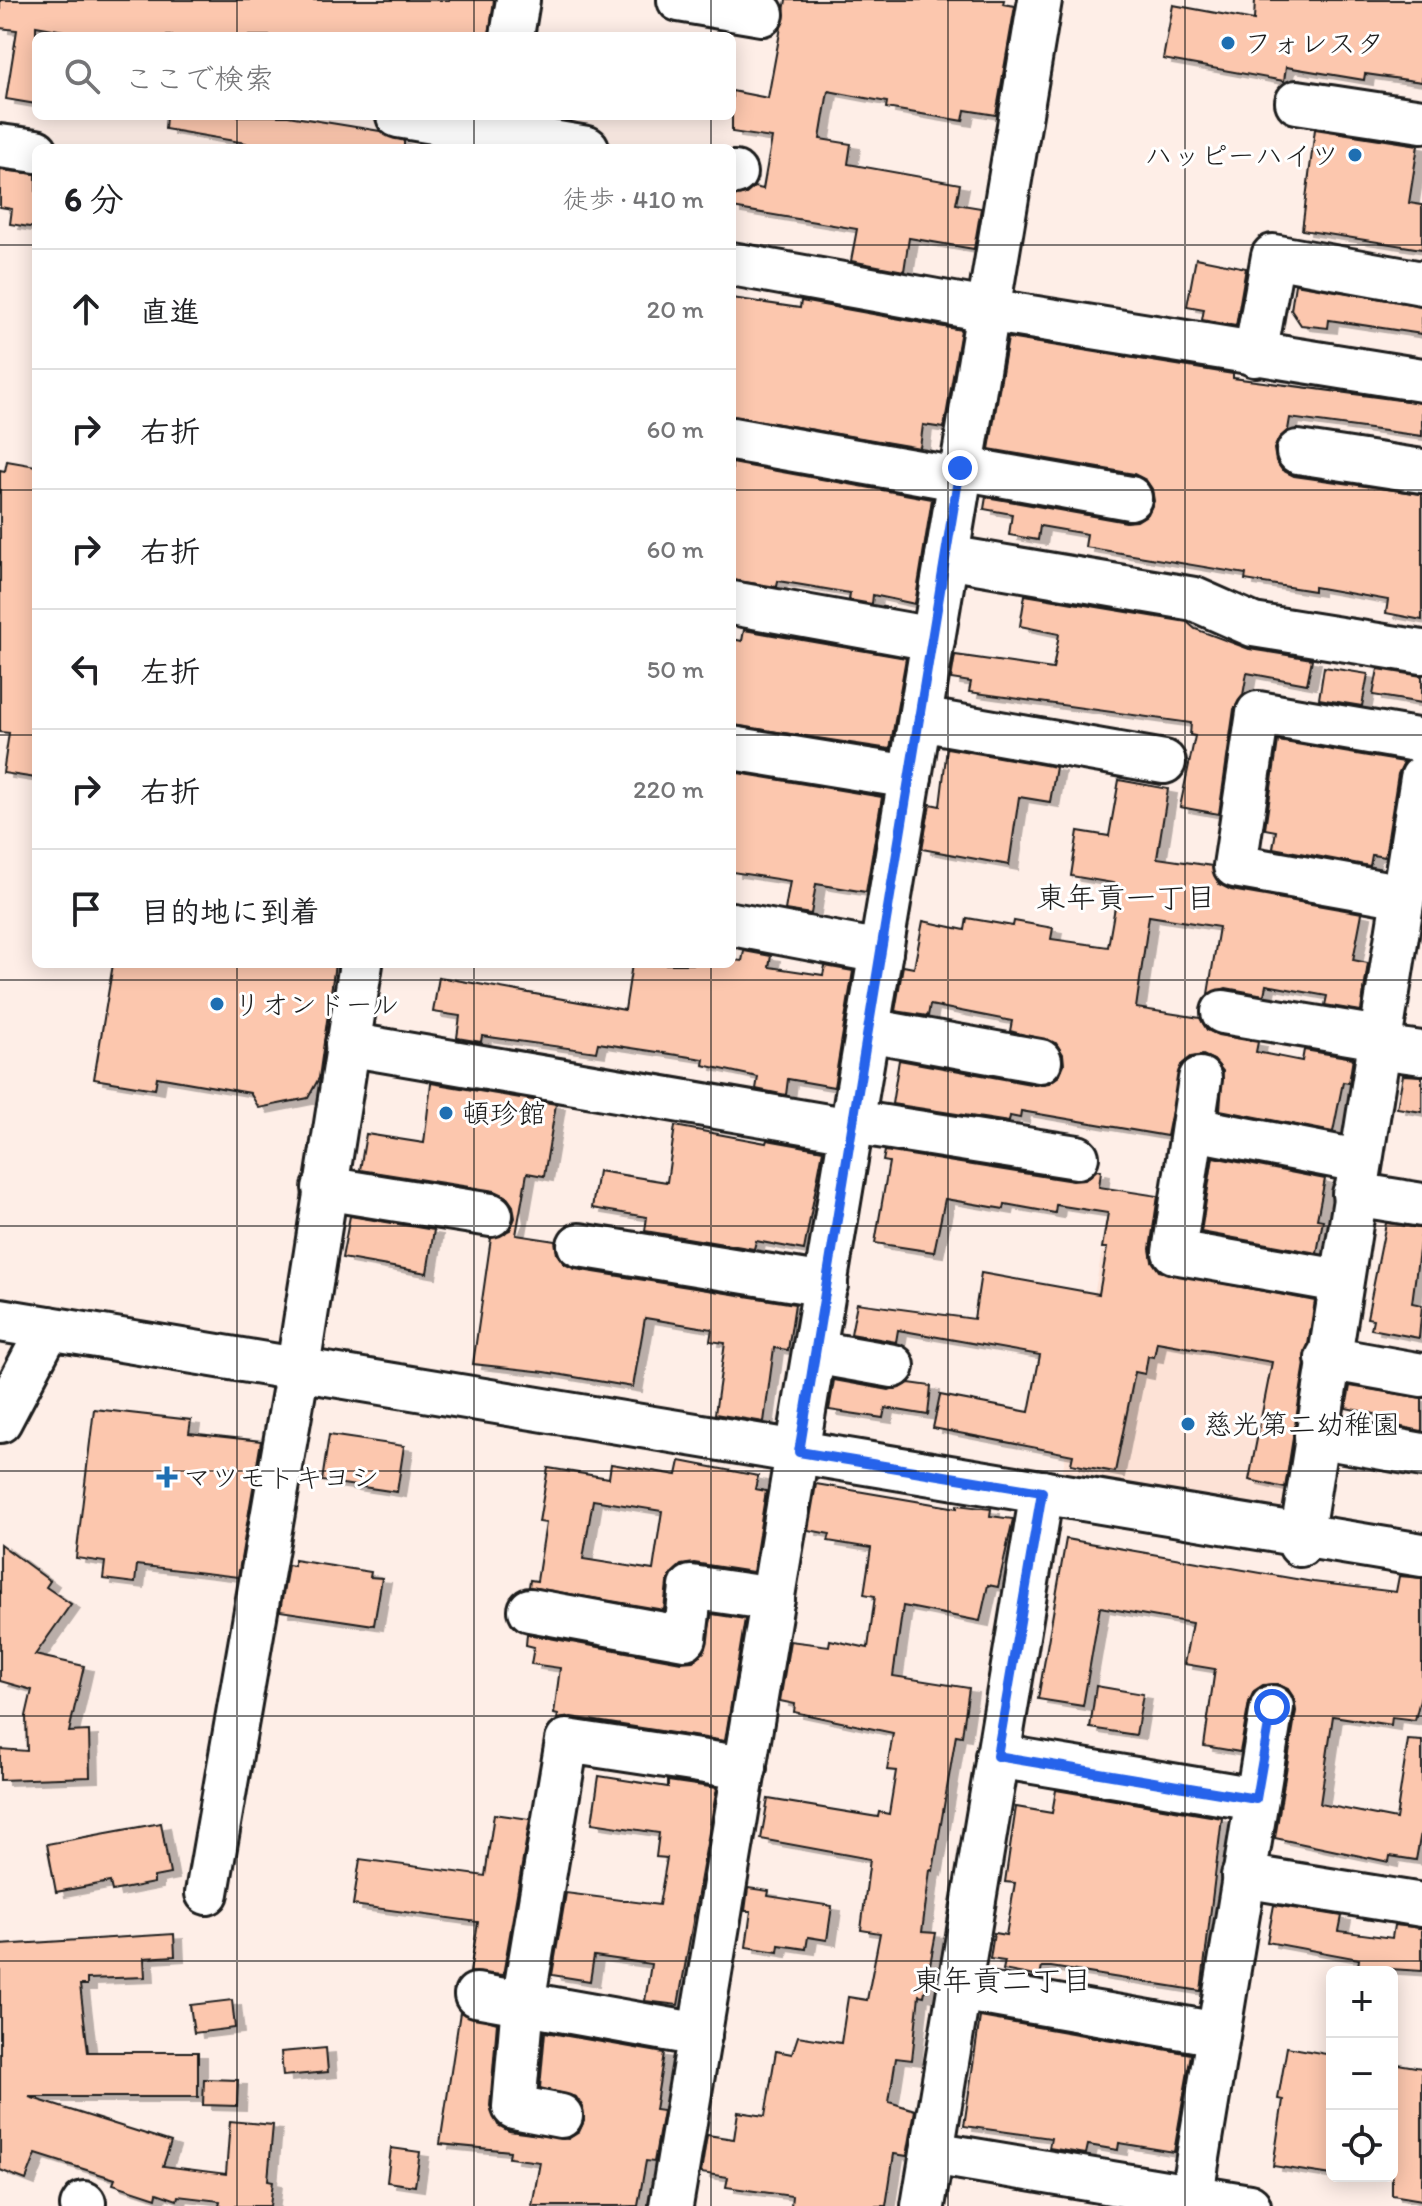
<!DOCTYPE html>
<html lang="ja">
<head>
<meta charset="utf-8">
<style>
  :root { --surface:#fff; --page:#f6f6f6; --text:#202124; --muted:#757577; --line:#e0e0e0 }
  body { margin:0; font-family:Itim,"Klee One",sans-serif; background:var(--page); color:var(--text) }
  .controls { position:absolute; right:24px; bottom:24px; display:grid; overflow:hidden; border-radius:12px; box-shadow:0 4px 20px #0003 }
  .controls button { width:72px; height:72px; display:grid; place-items:center; padding:0; border:0; border-bottom:2px solid var(--line); background:var(--surface); color:var(--text); font:40px sans-serif }
  .stop { position:absolute; width:24px; height:24px; margin:-18px; border:6px solid #2563eb; border-radius:50%; background:#fff }
  .stop.end { background:#2563eb; border-color:#fff; box-shadow:0 2px 8px #0008 }
  .list { margin:0; padding:0; list-style:none }
  h2 { display:flex; justify-content:space-between; align-items:center; height:104px; margin:0; padding:0 32px; font-size:34px }
  h2 small { font-size:26px; font-weight:400; color:var(--muted) }
  .list li { display:grid; grid-template-columns:52px 1fr auto; gap:24px; align-items:center; box-sizing:border-box; height:120px; padding:0 32px; border-top:2px solid var(--line) }
  .list b { display:block; font-size:30px; white-space:nowrap }
  .list em { font-size:26px; font-style:normal; color:var(--muted) }
  .icon { flex:none; width:44px; height:44px; fill:none; stroke:currentColor; stroke-width:2; stroke-linecap:round; stroke-linejoin:round }
  .map { position:relative; flex:none; width:1422px; height:2206px; overflow:hidden }
  .search { position:absolute; background:var(--surface); box-shadow:0 4px 20px #0003; left:32px; top:32px; width:704px; height:88px; display:flex; align-items:center; gap:20px; box-sizing:border-box; padding:0 28px; border-radius:12px; color:var(--muted); font-size:30px }
  .panel { position:absolute; background:var(--surface); box-shadow:0 4px 20px #0003; left:32px; top:144px; width:704px; height:824px; border-radius:12px }
  .map>svg:first-child { display:block }
</style>
</head>
<body>
<div class="map">
<svg width="1422" height="2206" viewBox="0 0 1422 2206">
  <defs>
    <filter id="shadow"><feDropShadow dx="9" dy="5" stdDeviation="0" flood-color="#0004"/></filter>
  </defs>
  <rect width="100%" height="100%" fill="#feeee7"/>
  <filter id="ink" filterUnits="userSpaceOnUse"><feTurbulence type="fractalNoise" baseFrequency=".0125" numOctaves="2"/><feDisplacementMap in="SourceGraphic" scale="16" xChannelSelector="R" yChannelSelector="G"/><feConvolveMatrix kernelMatrix="1 2 1 2 8 2 1 2 1" color-interpolation-filters="sRGB"/></filter>
  <g filter="url(#ink)">
    <!-- built -->
    <polygon fill="#fde2d6" points="1102,1251 1326,1287 1284,1515 1061,1480"/>
    <!-- building -->
    <g fill="#fcc7ae" stroke="#1c1c1c" stroke-width="2" fill-rule="evenodd" filter="url(#shadow)">
      <polygon points="0,0 494,0 489,36 92,36 36,26 36,104 6,99 17,30 0,28"/>
      <polygon points="786,0 1004,0 1003,4 1015,6 996,115 965,110 963,121 886,108 887,102 828,91 820,139 851,144 848,164 960,184 956,204 981,208 974,249 909,238 904,271 851,261 857,229 732,208 732,197 746,194 754,187 763,189 772,138 732,132 732,91 768,98"/>
      <polygon points="1255,0 1422,0 1422,82 1365,74 1364,80 1286,67 1284,81 1163,59 1173,5 1254,20"/>
      <polygon points="166,116 288,116 380,131 404,141 404,148 245,148 246,143 165,129"/>
      <polygon points="1315,129 1418,145 1409,203 1422,205 1422,249 1302,230"/>
      <polygon points="0,170 36,174 36,228 10,224 12,209 0,207"/>
      <polygon points="1196,258 1246,268 1236,326 1202,320 1204,309 1187,306"/>
      <polygon points="1295,284 1422,306 1422,334 1329,320 1328,328 1301,325 1291,310"/>
      <polygon points="732,298 800,308 801,301 961,330 944,428 923,425 920,448 732,416"/>
      <polygon points="1008,338 1233,374 1233,378 1422,403 1422,436 1290,418 1288,430 1279,438 1274,449 1276,461 1282,470 1294,476 1422,494 1422,620 1386,613 1388,600 1314,587 1314,591 1245,580 1246,574 1085,547 1087,534 1040,526 1038,540 1009,535 1012,514 984,509 986,497 1126,522 1137,521 1148,514 1154,501 1152,489 1146,480 1134,474 989,449"/>
      <polygon points="7,461 36,466 36,778 3,773 9,733 0,732 0,470 5,471"/>
      <polygon points="732,463 932,499 915,604 873,595 872,604 849,600 850,593 778,581 777,587 732,580"/>
      <polygon points="1025,595 1187,622 1195,629 1249,649 1312,659 1307,684 1247,673 1243,695 1234,709 1219,814 1180,807 1195,736 1190,735 1191,723 969,692 971,682 951,679 955,655 1053,669 1059,634 1020,626"/>
      <polygon points="744,630 906,658 890,749 732,725 732,639 742,641"/>
      <polygon points="1324,667 1368,674 1362,706 1319,699"/>
      <polygon points="1378,669 1422,676 1422,703 1373,695"/>
      <polygon points="1278,741 1404,762 1398,774 1385,857 1372,855 1370,866 1273,848 1276,831 1265,829"/>
      <polygon points="947,748 1056,767 1050,802 1019,797 1009,865 922,849 930,804 940,806"/>
      <polygon points="732,772 882,797 866,892 816,884 811,914 785,910 790,881 732,872"/>
      <polygon points="1119,780 1168,789 1157,858 1212,866 1219,884 1231,890 1362,913 1353,960 1368,963 1361,1011 1325,1005 1327,996 1266,985 1264,995 1226,988 1208,994 1219,927 1149,916 1136,1008 1200,1018 1207,1030 1218,1035 1258,1042 1256,1052 1302,1061 1304,1050 1353,1058 1349,1083 1343,1082 1333,1132 1220,1110 1223,1071 1214,1060 1203,1055 1191,1057 1181,1065 1167,1136 1021,1111 1020,1118 1010,1116 1009,1122 892,1104 899,1060 1036,1085 1049,1083 1059,1076 1064,1064 1063,1054 1056,1043 1010,1031 1012,1021 930,1005 928,1016 895,1011 902,971 903,966 914,968 923,921 965,930 967,918 1013,926 1014,921 1053,928 1051,939 1108,947 1119,884 1071,876 1078,831 1109,836"/>
      <polygon points="744,951 771,956 769,967 823,975 825,966 853,971 834,1087 788,1079 786,1095 756,1089 758,1077 703,1065 704,1059 598,1043 596,1052 482,1036 481,1042 457,1038 460,1016 433,1012 439,977 625,1010 632,964 733,964 733,960 742,961"/>
      <polygon points="113,964 335,964 319,1078 308,1098 259,1108 250,1093 157,1077 155,1089 94,1079"/>
      <polygon points="1403,1075 1422,1076 1422,1112 1397,1108"/>
      <polygon points="431,1083 556,1104 544,1176 527,1173 516,1235 555,1241 557,1254 564,1264 575,1269 795,1304 788,1350 774,1348 764,1422 715,1414 725,1343 710,1341 712,1329 645,1318 633,1387 545,1372 473,1364 491,1238 510,1230 515,1218 513,1206 506,1196 495,1191 360,1170 366,1134 424,1143"/>
      <polygon points="675,1126 766,1143 767,1140 823,1150 804,1250 756,1241 754,1249 645,1231 647,1217 592,1208 598,1171 667,1182"/>
      <polygon points="885,1151 1073,1181 1085,1180 1097,1170 1101,1171 1099,1187 1158,1196 1150,1249 1152,1261 1159,1271 1315,1301 1285,1488 1249,1480 1272,1362 1157,1342 1154,1357 1148,1356 1145,1374 1135,1372 1115,1472 1071,1464 1073,1455 933,1428 940,1395 1029,1412 1040,1355 898,1330 896,1342 851,1334 857,1303 974,1319 981,1273 1099,1294 1107,1248 1102,1248 1108,1213 1056,1205 1055,1213 1005,1204 1004,1209 945,1199 934,1252 875,1243 889,1162 883,1161"/>
      <polygon points="1213,1157 1325,1179 1317,1219 1323,1220 1317,1253 1201,1232"/>
      <polygon points="350,1216 434,1230 427,1273 342,1258"/>
      <polygon points="1386,1223 1422,1228 1412,1303 1422,1305 1419,1338 1371,1329 1373,1319 1367,1318"/>
      <polygon points="834,1380 889,1390 909,1383 931,1386 928,1415 885,1408 883,1418 829,1410"/>
      <polygon points="1350,1386 1422,1398 1422,1431 1392,1425 1394,1418 1346,1408"/>
      <polygon points="94,1409 191,1420 189,1433 261,1441 238,1577 137,1565 135,1583 103,1579 105,1562 76,1558"/>
      <polygon points="329,1435 404,1446 397,1492 322,1481"/>
      <path d="M 680,1461 L 758,1476 L 755,1489 L 766,1491 L 753,1572 L 694,1563 L 681,1565 L 672,1573 L 667,1583 L 664,1610 L 529,1587 L 530,1580 L 537,1581 L 546,1523 L 539,1522 L 548,1468 L 609,1478 L 611,1464 L 677,1475 ZM 593,1500 L 662,1511 L 653,1570 L 583,1559 Z"/>
      <polygon points="816,1484 957,1508 957,1505 991,1509 990,1516 1013,1519 998,1587 988,1585 980,1621 903,1606 893,1676 969,1688 962,1736 956,1735 933,1871 930,1870 922,1932 936,1933 924,1996 919,1995 912,2060 896,2058 889,2102 915,2110 907,2156 894,2154 886,2206 791,2206 792,2196 726,2187 728,2177 701,2173 707,2135 734,2139 738,2112 765,2116 776,2051 792,2054 798,2036 841,2043 848,1997 867,2000 880,1933 861,1930 870,1859 761,1839 768,1799 878,1817 879,1812 889,1814 896,1771 887,1770 893,1733 794,1712 795,1704 780,1701 790,1641 829,1646 830,1640 868,1648 875,1596 864,1594 871,1548 828,1541 830,1534 808,1530"/>
      <polygon points="1066,1539 1313,1582 1396,1592 1399,1576 1422,1578 1422,1691 1415,1720 1392,1717 1391,1725 1333,1716 1320,1804 1396,1819 1408,1740 1422,1741 1422,1827 1416,1860 1390,1856 1389,1862 1275,1838 1296,1711 1294,1698 1288,1689 1277,1684 1263,1685 1254,1691 1249,1702 1240,1752 1204,1746 1215,1669 1184,1664 1192,1623 1100,1607 1083,1706 1038,1699"/>
      <polygon points="0,1544 50,1581 46,1587 71,1604 35,1655 84,1666 69,1732 89,1731 90,1777 0,1780 0,1749 27,1751 26,1716 32,1690 0,1681"/>
      <polygon points="294,1560 371,1572 370,1577 382,1578 374,1625 280,1611 288,1565 294,1566"/>
      <polygon points="712,1614 745,1619 725,1741 571,1717 557,1719 558,1715 554,1714 560,1668 531,1664 534,1647 526,1645 527,1634 681,1662 693,1661 704,1652"/>
      <polygon points="1096,1686 1143,1694 1136,1735 1090,1728"/>
      <polygon points="599,1776 668,1787 668,1781 717,1788 678,2005 645,2001 651,1964 594,1956 590,1981 552,1975 566,1893 659,1905 667,1858 656,1857 659,1833 592,1823"/>
      <polygon points="1056,1790 1222,1818 1201,1991 1051,1967 1042,1967 1040,1977 1003,1970 1005,1961 990,1959 994,1933 1006,1935 1015,1883 1005,1882 1016,1807 1052,1813"/>
      <polygon points="494,1814 530,1819 503,1975 470,1972 478,1922 353,1905 360,1859 485,1876"/>
      <polygon points="161,1823 170,1874 154,1877 154,1883 112,1891 110,1882 56,1892 47,1844"/>
      <polygon points="748,1888 769,1891 768,1896 832,1906 827,1940 808,1937 806,1949 779,1945 778,1952 746,1947 751,1911 745,1911"/>
      <polygon points="1274,1905 1342,1916 1339,1931 1392,1938 1394,1925 1422,1928 1422,1971 1358,1967 1359,1959 1267,1942"/>
      <polygon points="174,1934 175,1956 144,1958 145,1977 87,1979 87,1985 80,1985 88,2052 198,2052 198,2097 29,2097 171,2142 163,2166 226,2174 230,2121 273,2125 268,2180 273,2181 270,2206 219,2206 220,2201 178,2196 177,2200 157,2193 156,2198 113,2184 115,2179 36,2154 26,2180 0,2170 0,1945"/>
      <polygon points="232,2000 235,2028 194,2033 190,2005"/>
      <polygon points="460,2012 497,2023 490,2106 498,2125 509,2131 568,2139 579,2132 584,2121 583,2107 576,2097 540,2088 545,2032 664,2053 655,2110 663,2111 654,2162 646,2161 638,2206 532,2206 540,2162 509,2158 510,2151 440,2144"/>
      <polygon points="980,2017 1191,2054 1174,2152 1119,2143 1118,2150 1088,2145 1086,2154 1049,2148 1051,2138 964,2126"/>
      <polygon points="1287,2047 1332,2055 1332,2175 1273,2166 1283,2100 1278,2099"/>
      <polygon points="326,2048 328,2072 283,2076 281,2052"/>
      <polygon points="1392,2063 1422,2068 1422,2200 1392,2195"/>
      <polygon points="204,2079 238,2080 237,2106 203,2105"/>
      <polygon points="391,2148 420,2152 415,2186 387,2182"/>
    </g>
    <g fill="none" stroke-linecap="round" stroke-linejoin="round">
      <defs>
        <g id="minor">
          <polyline points="679,0 762,14"/>
          <polyline points="512,36 518,0"/>
          <polyline points="1297,102 1422,121"/>
          <polyline points="398,116 587,148"/>
          <polyline points="0,146 36,151"/>
          <polyline points="732,173 735,173"/>
          <polyline points="732,264 987,310 1422,380"/>
          <polyline points="1255,355 1273,256 1422,283"/>
          <polyline points="732,439 958,479"/>
          <polyline points="1298,452 1422,471"/>
          <polyline points="960,468 1130,498"/>
          <polyline points="947,557 1194,599 1253,625 1422,652"/>
          <polyline points="732,603 933,639"/>
          <polyline points="920,719 1164,762"/>
          <polyline points="732,748 910,777"/>
          <polyline points="1403,896 1235,866 1258,713 1422,741"/>
          <polyline points="732,924 881,952"/>
          <polyline points="1223,1012 1379,1038"/>
          <polyline points="868,1030 1040,1061"/>
          <polyline points="347,1044 851,1130"/>
          <polyline points="1378,1047 1422,1053"/>
          <polyline points="1200,1079 1174,1252 1340,1281"/>
          <polyline points="853,1122 1077,1157"/>
          <polyline points="1194,1129 1359,1161"/>
          <polyline points="324,1188 491,1215"/>
          <polyline points="1354,1194 1422,1205"/>
          <polyline points="579,1245 826,1285"/>
          <polyline points="0,1320 1422,1555"/>
          <polyline points="814,1352 893,1366"/>
          <polyline points="1327,1358 1422,1375"/>
          <polyline points="0,1421 49,1328"/>
          <polyline points="1316,1436 1422,1455"/>
          <polyline points="1300,1545 1422,778"/>
          <polyline points="530,1610 685,1638 691,1587 773,1599"/>
          <polyline points="997,1756 1256,1799"/>
          <polyline points="1243,1876 1422,1905"/>
          <polyline points="207,1893 296,1380 361,964"/>
          <polyline points="959,1989 1218,2034"/>
          <polyline points="476,1995 700,2035"/>
          <polyline points="561,2116 514,2107 523,2003 567,1741 745,1768"/>
          <polyline points="932,2153 1249,2206"/>
          <polyline points="82,2206 84,2203"/>
          <polyline points="671,2206 1040,0"/>
          <polyline points="923,2206 1042,1492"/>
          <polyline points="1190,2206 1272,1707"/>
        </g>
      </defs>
      <!-- minor casing -->
      <use href="#minor" stroke="#1c1c1c" stroke-width="48"/>
      <!-- minor -->
      <use href="#minor" stroke="#fff" stroke-width="42"/>
    </g>
  </g>
  <g fill="none" stroke-linecap="round" stroke-linejoin="round" filter="url(#ink)">
    <!-- route -->
    <polyline stroke="#2563eb" stroke-width="10" points="960,468 799,1452 1042,1492 997,1756 1256,1799 1272,1707"/>
  </g>
  <!-- grid -->
  <path fill="none" stroke="#1c1c1c" stroke-width="2" stroke-opacity="0.55" d="M 237,0 L 237,36M 474,0 L 474,36M 711,0 L 711,36M 948,0 L 948,2206M 1185,0 L 1185,2206M 237,116 L 237,148M 474,116 L 474,148M 711,116 L 711,148M 0,245 L 36,245M 732,245 L 1422,245M 0,490 L 36,490M 732,490 L 1422,490M 0,735 L 36,735M 732,735 L 1422,735M 237,964 L 237,2206M 474,964 L 474,2206M 711,964 L 711,2206M 0,980 L 1422,980M 0,1226 L 1422,1226M 0,1471 L 1422,1471M 0,1716 L 1422,1716M 0,1961 L 1422,1961"/>
  <!-- markers -->
  <g fill="#1f6fb2" stroke="#fff" stroke-width="3">
    <circle cx="1228" cy="43" r="8"/>
    <circle cx="1355" cy="155" r="8"/>
    <circle cx="217" cy="1004" r="8"/>
    <circle cx="446" cy="1113" r="8"/>
    <circle cx="1188" cy="1424" r="8"/>
    <path d="M163 1465h8v8h8v8h-8v8h-8v-8h-8v-8h8z"/>
  </g>
  <g text-anchor="middle" stroke-width="6" stroke-linejoin="round" paint-order="stroke">
    <!-- poi labels -->
    <g font-size="28" fill="#1c1c1c" stroke="#fff" text-anchor="start">
      <text x="1244" y="53">フォレスタ</text>
      <text x="1339" y="165" text-anchor="end">ハッピーハイツ</text>
      <text x="233" y="1014">リオンドール</text>
      <text x="462" y="1123">頓珍館</text>
      <text x="1204" y="1434">慈光第二幼稚園</text>
      <text x="183" y="1487">マツモトキヨシ</text>
    </g>
    <!-- neighbourhood labels -->
    <g font-size="30" fill="#1c1c1c" stroke="#fff">
      <text x="1126" y="908">東年貢一丁目</text>
      <text x="1002" y="1991">東年貢二丁目</text>
    </g>
  </g>
</svg>
<div class="controls">
<button>+</button>
<button>−</button>
<button><svg class="icon" aria-label="locate" viewBox="0 0 24 24"><circle cx="12" cy="12" r="6"/><path d="M12 2v4M12 18v4M2 12h4M18 12h4"/></svg></button>
</div>
<div class="stop" style="left:1272px;top:1707px"></div>
<div class="stop end" style="left:960px;top:468px"></div>
<div class="search"><svg class="icon" aria-label="search" viewBox="0 0 24 24"><circle cx="10" cy="10" r="6"/><path d="M15 15l6 6"/></svg>ここで検索</div>
<section class="panel">
<h2>6 分<small>徒歩 · 410 m</small></h2>
<ul class="list">
<li><svg class="icon" aria-label="ahead" viewBox="0 0 24 24"><path d="M12 20V5M6 11l6-6 6 6"/></svg><div><b>直進</b></div><em>20 m</em></li>
<li><svg class="icon" aria-label="right" viewBox="0 0 24 24"><path d="M7 20v-9h11M14 6l5 5-5 5"/></svg><div><b>右折</b></div><em>60 m</em></li>
<li><svg class="icon" aria-label="right" viewBox="0 0 24 24"><path d="M7 20v-9h11M14 6l5 5-5 5"/></svg><div><b>右折</b></div><em>60 m</em></li>
<li><svg class="icon" aria-label="left" viewBox="0 0 24 24"><path d="M17 20v-9H6M10 6l-5 5 5 5"/></svg><div><b>左折</b></div><em>50 m</em></li>
<li><svg class="icon" aria-label="right" viewBox="0 0 24 24"><path d="M7 20v-9h11M14 6l5 5-5 5"/></svg><div><b>右折</b></div><em>220 m</em></li>
<li><svg class="icon" aria-label="arrive" viewBox="0 0 24 24"><path d="M6 21V4h12l-3 4 3 4H6"/></svg><div><b>目的地に到着</b></div></li>
</ul>
</section>
</div>
</body>
</html>
